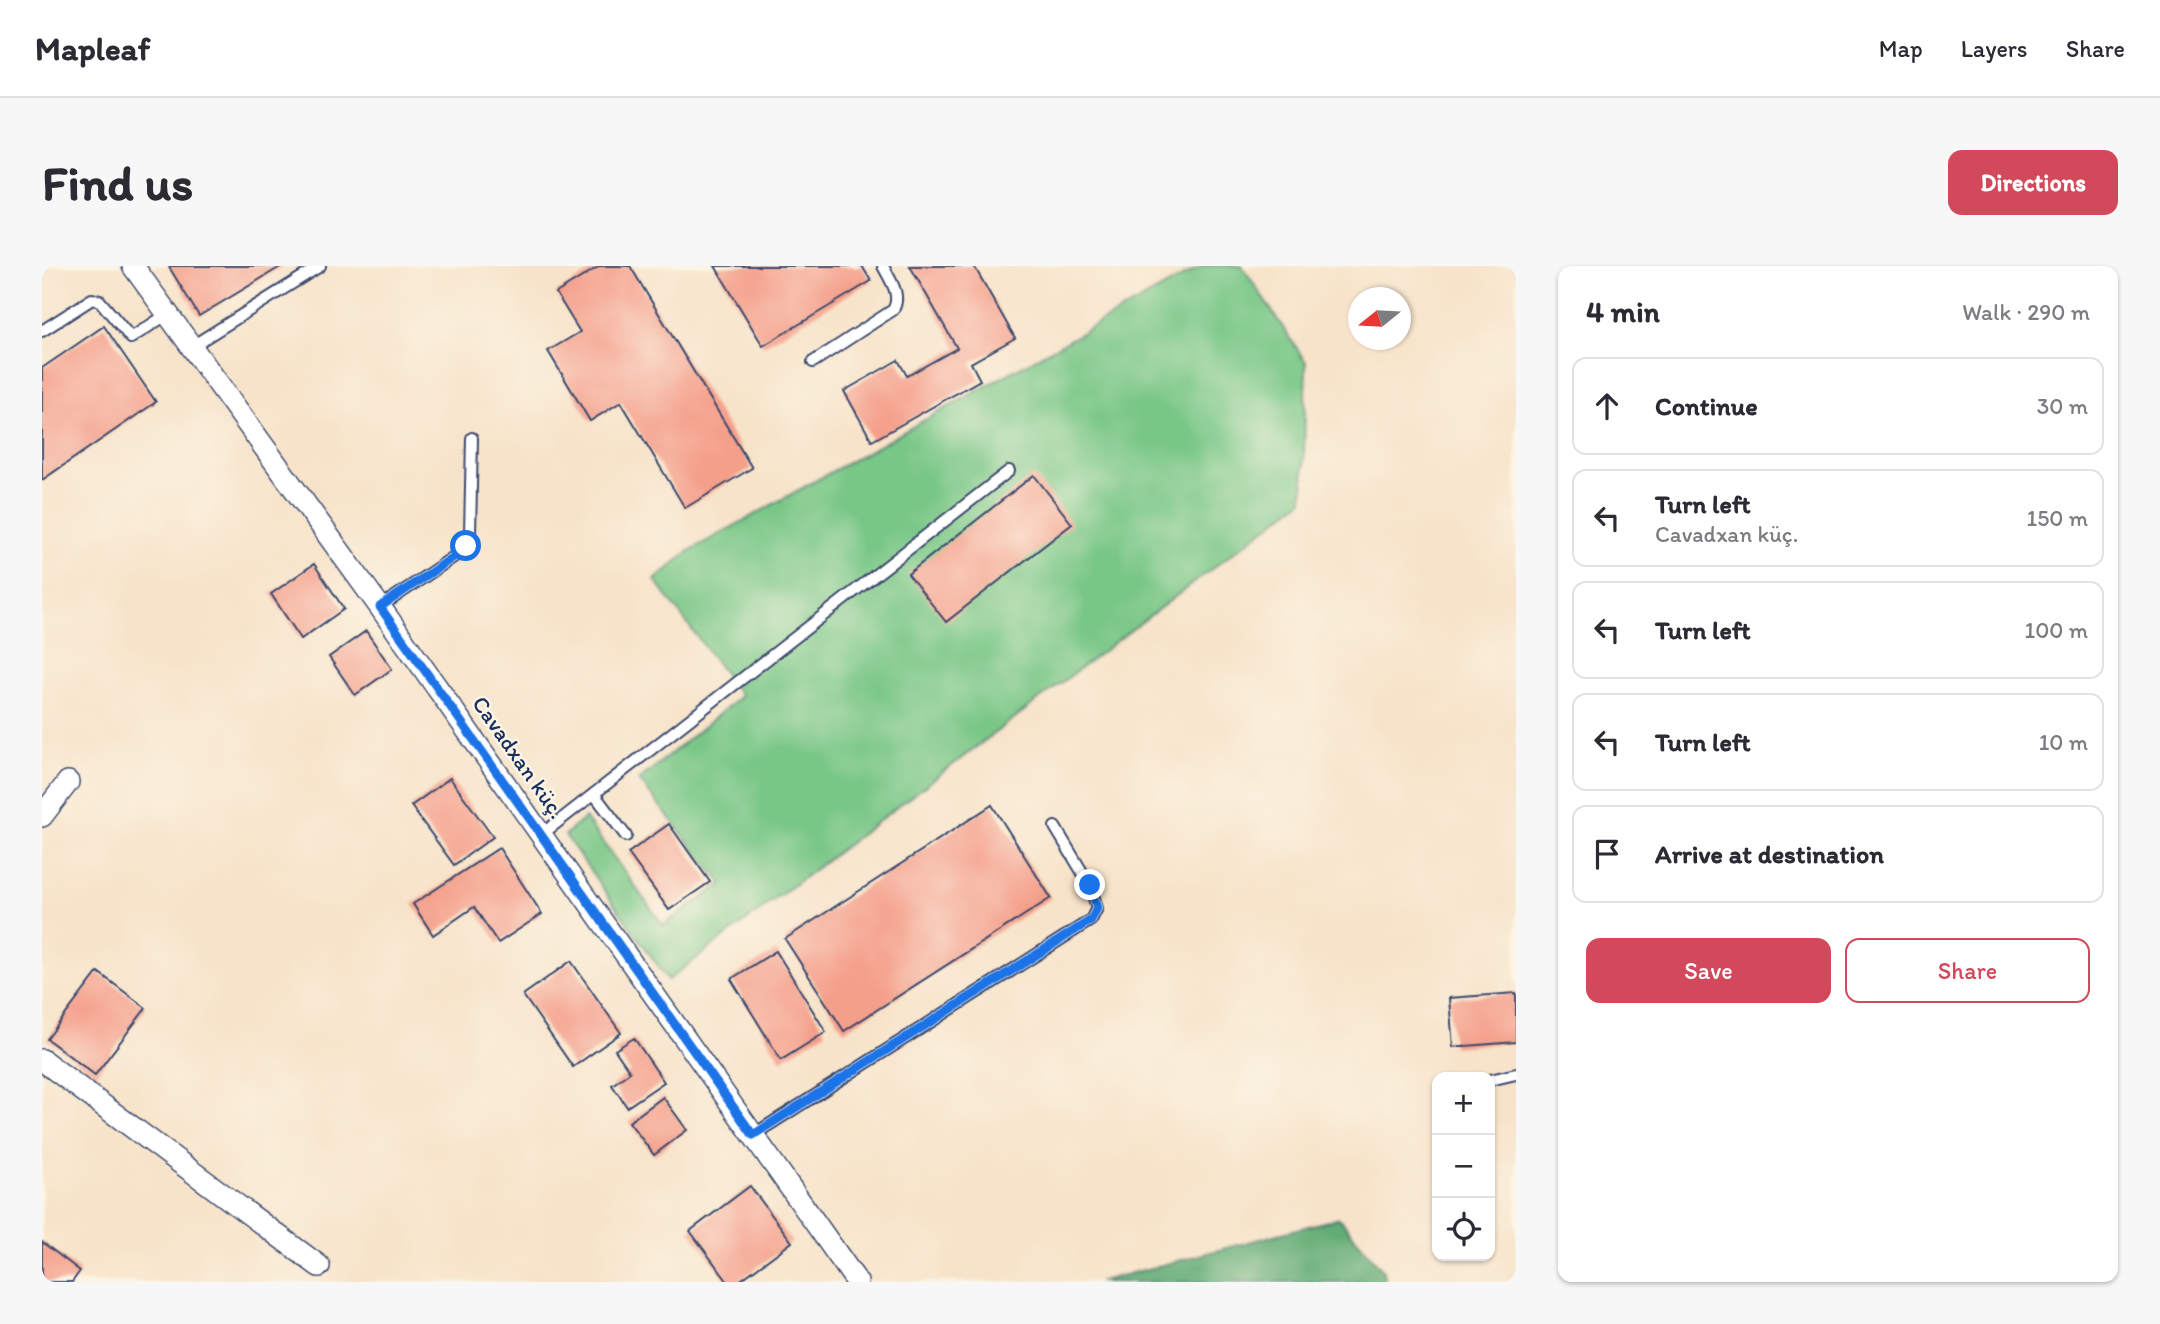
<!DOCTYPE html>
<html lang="en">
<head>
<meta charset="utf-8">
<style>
  :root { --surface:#fff; --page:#f7f7f7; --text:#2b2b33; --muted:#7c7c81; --line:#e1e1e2; --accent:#d1495b }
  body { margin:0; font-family:Itim,sans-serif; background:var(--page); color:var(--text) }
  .controls { position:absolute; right:21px; bottom:21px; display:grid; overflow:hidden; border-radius:14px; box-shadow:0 2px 5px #0004 }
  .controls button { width:63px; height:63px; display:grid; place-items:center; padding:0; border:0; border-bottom:2px solid var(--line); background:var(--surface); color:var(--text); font:35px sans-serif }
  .compass { position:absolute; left:1306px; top:21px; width:63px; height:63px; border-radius:50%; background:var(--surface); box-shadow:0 2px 5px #0004; rotate:252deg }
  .stop { position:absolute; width:21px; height:21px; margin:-16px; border:5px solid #1a73e8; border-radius:50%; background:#fff }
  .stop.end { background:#1a73e8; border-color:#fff; box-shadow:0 2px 7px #0008 }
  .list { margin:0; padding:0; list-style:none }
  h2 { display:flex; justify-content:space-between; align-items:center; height:91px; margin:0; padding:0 28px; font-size:30px }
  h2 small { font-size:23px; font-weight:400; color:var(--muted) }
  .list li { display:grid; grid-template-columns:46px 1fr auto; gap:21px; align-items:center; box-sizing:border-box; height:98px; margin:0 14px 14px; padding:0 14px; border:2px solid var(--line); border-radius:14px }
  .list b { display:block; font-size:26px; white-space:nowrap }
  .list p { margin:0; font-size:23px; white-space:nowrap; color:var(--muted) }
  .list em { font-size:23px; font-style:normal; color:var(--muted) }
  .actions { display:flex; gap:14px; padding:21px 28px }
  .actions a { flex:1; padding:16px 0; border:2px solid var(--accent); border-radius:14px; text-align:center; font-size:24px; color:var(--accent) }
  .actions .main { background:var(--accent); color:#fff }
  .icon { flex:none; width:38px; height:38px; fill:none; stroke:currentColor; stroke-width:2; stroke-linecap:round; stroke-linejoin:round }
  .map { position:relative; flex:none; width:1474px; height:1016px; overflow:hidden; border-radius:14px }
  header { display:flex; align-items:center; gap:42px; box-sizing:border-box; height:98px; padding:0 35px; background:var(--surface); border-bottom:2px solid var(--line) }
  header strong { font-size:33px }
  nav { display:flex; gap:38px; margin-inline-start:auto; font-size:24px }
  .intro { display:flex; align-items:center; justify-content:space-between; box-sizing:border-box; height:168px; padding:0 42px }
  h1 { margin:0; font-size:49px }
  .button { padding:18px 32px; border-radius:14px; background:var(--accent); color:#fff; font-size:24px; font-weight:700 }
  main { display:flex; gap:42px; padding:0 42px }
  aside { flex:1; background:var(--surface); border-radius:14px; box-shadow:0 2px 5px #0004 }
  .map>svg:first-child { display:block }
</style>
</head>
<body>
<header>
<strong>Mapleaf</strong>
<nav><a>Map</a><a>Layers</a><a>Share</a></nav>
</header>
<div class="intro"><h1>Find us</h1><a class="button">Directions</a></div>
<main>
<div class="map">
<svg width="1474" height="1016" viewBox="0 0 1474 1016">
  <rect width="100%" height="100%" fill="#fcf5e5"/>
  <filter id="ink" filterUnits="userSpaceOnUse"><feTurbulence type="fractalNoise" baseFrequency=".0143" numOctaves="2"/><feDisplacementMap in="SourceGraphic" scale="14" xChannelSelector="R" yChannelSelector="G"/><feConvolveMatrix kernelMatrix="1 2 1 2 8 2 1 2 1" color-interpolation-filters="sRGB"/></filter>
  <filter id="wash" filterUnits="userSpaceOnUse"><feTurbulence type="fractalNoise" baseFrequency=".00686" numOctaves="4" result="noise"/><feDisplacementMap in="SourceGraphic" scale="28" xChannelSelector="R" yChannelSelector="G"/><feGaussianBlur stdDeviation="1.57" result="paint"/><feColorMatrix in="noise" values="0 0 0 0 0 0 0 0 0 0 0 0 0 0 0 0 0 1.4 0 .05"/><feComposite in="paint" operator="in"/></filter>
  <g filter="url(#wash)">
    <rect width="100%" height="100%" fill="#f7e3c9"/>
    <!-- green -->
    <polygon fill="#79c787" stroke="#4a7b72" stroke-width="2" points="1160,0 1200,0 1264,96 1261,234 626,714 523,569 543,552 621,659 680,618 597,514 699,430 613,314 647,285"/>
    <!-- forest -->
    <polygon fill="#62ac74" stroke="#3e6e69" stroke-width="2" points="1297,952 1341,1005 1343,1016 1056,1016"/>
    <g id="blocks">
      <!-- building -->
      <g fill="#f49f8a">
        <polygon points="240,0 157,50 127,1 129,0"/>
        <polygon points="558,0 588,0 710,202 643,242 579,136 548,155 506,85 538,66 514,27"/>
        <polygon points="673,0 820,0 829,15 721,80"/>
        <polygon points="868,0 932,0 973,72 929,97 938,114 830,175 802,125 856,94 865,110 915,82"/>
        <polygon points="62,60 114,136 0,214 0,102"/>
        <polygon points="992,209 1030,258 904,356 866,308"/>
        <polygon points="272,298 302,343 259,373 229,328"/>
        <polygon points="324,365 350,403 313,429 287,391"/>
        <polygon points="408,512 451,571 412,599 369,540"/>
        <polygon points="950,539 1009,632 802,765 743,673"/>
        <polygon points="627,558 668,616 627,644 586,587"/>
        <polygon points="457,582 500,648 456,677 432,641 391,669 371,638"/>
        <polygon points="734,685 784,766 739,794 689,713"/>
        <polygon points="529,695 579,767 531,801 481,729"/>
        <polygon points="56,706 104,742 53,809 5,773"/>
        <polygon points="1474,727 1474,776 1411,781 1407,732"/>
        <polygon points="592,772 622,816 585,841 570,819 588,806 573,784"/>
        <polygon points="621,831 645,864 612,889 587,856"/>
        <polygon points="708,920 750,976 696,1016 686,1016 648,965"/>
        <polygon points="0,976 38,1005 30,1016 0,1016"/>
      </g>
    </g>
  </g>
  <g filter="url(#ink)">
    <use href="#blocks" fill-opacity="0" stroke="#3c4a6e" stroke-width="2"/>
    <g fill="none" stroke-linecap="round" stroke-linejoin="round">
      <defs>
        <g id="lane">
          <polyline points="0,65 50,33 58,35 89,72 124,49"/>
          <polyline points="147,82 278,0"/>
          <path d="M 771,96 L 851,44 C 860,29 848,14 841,0"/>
          <polyline points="338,341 416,288 428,268 430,172"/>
          <polyline points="552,528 584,570"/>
          <polyline points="499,569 967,205"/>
          <polyline points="1448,814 1474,808"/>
          <polyline points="711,869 1049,654 1055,642 1048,619 1013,561"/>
        </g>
        <g id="street">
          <polyline points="91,0 338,341 815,1016"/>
          <polyline points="0,550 26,516"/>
          <polyline points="0,794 277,1000"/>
        </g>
      </defs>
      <!-- lane casing -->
      <use href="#lane" stroke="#3c4a6e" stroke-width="14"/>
      <!-- street casing -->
      <use href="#street" stroke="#3c4a6e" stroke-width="24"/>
      <!-- lane -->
      <use href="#lane" stroke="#fff" stroke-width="10"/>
      <!-- street -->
      <use href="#street" stroke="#fff" stroke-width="21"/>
    </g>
  </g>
  <g fill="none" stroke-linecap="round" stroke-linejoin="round" filter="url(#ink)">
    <!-- route -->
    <polyline stroke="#1a73e8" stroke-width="9" points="424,280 416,288 338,341 711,869 1049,654 1055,642 1048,619"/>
  </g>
  <g text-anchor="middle" stroke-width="5" stroke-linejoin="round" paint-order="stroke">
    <!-- street labels -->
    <g font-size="23" fill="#1b2f5e" stroke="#fcf5e5">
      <text transform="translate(477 491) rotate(55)" y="8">Cavadxan küç.</text>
    </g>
  </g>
</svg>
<div class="controls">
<button>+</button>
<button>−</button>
<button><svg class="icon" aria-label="locate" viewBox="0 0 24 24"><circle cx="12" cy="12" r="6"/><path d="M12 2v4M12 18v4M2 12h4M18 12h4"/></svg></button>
</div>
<svg class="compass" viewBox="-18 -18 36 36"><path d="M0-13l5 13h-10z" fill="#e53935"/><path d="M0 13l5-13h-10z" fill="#7c7c81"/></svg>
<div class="stop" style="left:424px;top:280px"></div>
<div class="stop end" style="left:1048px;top:619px"></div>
</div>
<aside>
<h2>4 min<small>Walk · 290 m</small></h2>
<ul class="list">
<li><svg class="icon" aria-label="ahead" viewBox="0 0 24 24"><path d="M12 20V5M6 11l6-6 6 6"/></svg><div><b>Continue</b></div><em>30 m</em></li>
<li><svg class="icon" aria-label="left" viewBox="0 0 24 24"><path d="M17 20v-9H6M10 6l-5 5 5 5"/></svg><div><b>Turn left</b><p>Cavadxan küç.</p></div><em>150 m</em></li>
<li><svg class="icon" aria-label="left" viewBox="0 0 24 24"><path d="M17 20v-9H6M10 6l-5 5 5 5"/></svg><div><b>Turn left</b></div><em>100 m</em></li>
<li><svg class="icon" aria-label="left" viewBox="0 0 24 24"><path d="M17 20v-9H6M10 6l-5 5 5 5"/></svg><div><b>Turn left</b></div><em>10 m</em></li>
<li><svg class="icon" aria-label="arrive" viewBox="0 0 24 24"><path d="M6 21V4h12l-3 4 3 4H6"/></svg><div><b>Arrive at destination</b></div></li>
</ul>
<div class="actions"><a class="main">Save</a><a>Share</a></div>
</aside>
</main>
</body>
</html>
